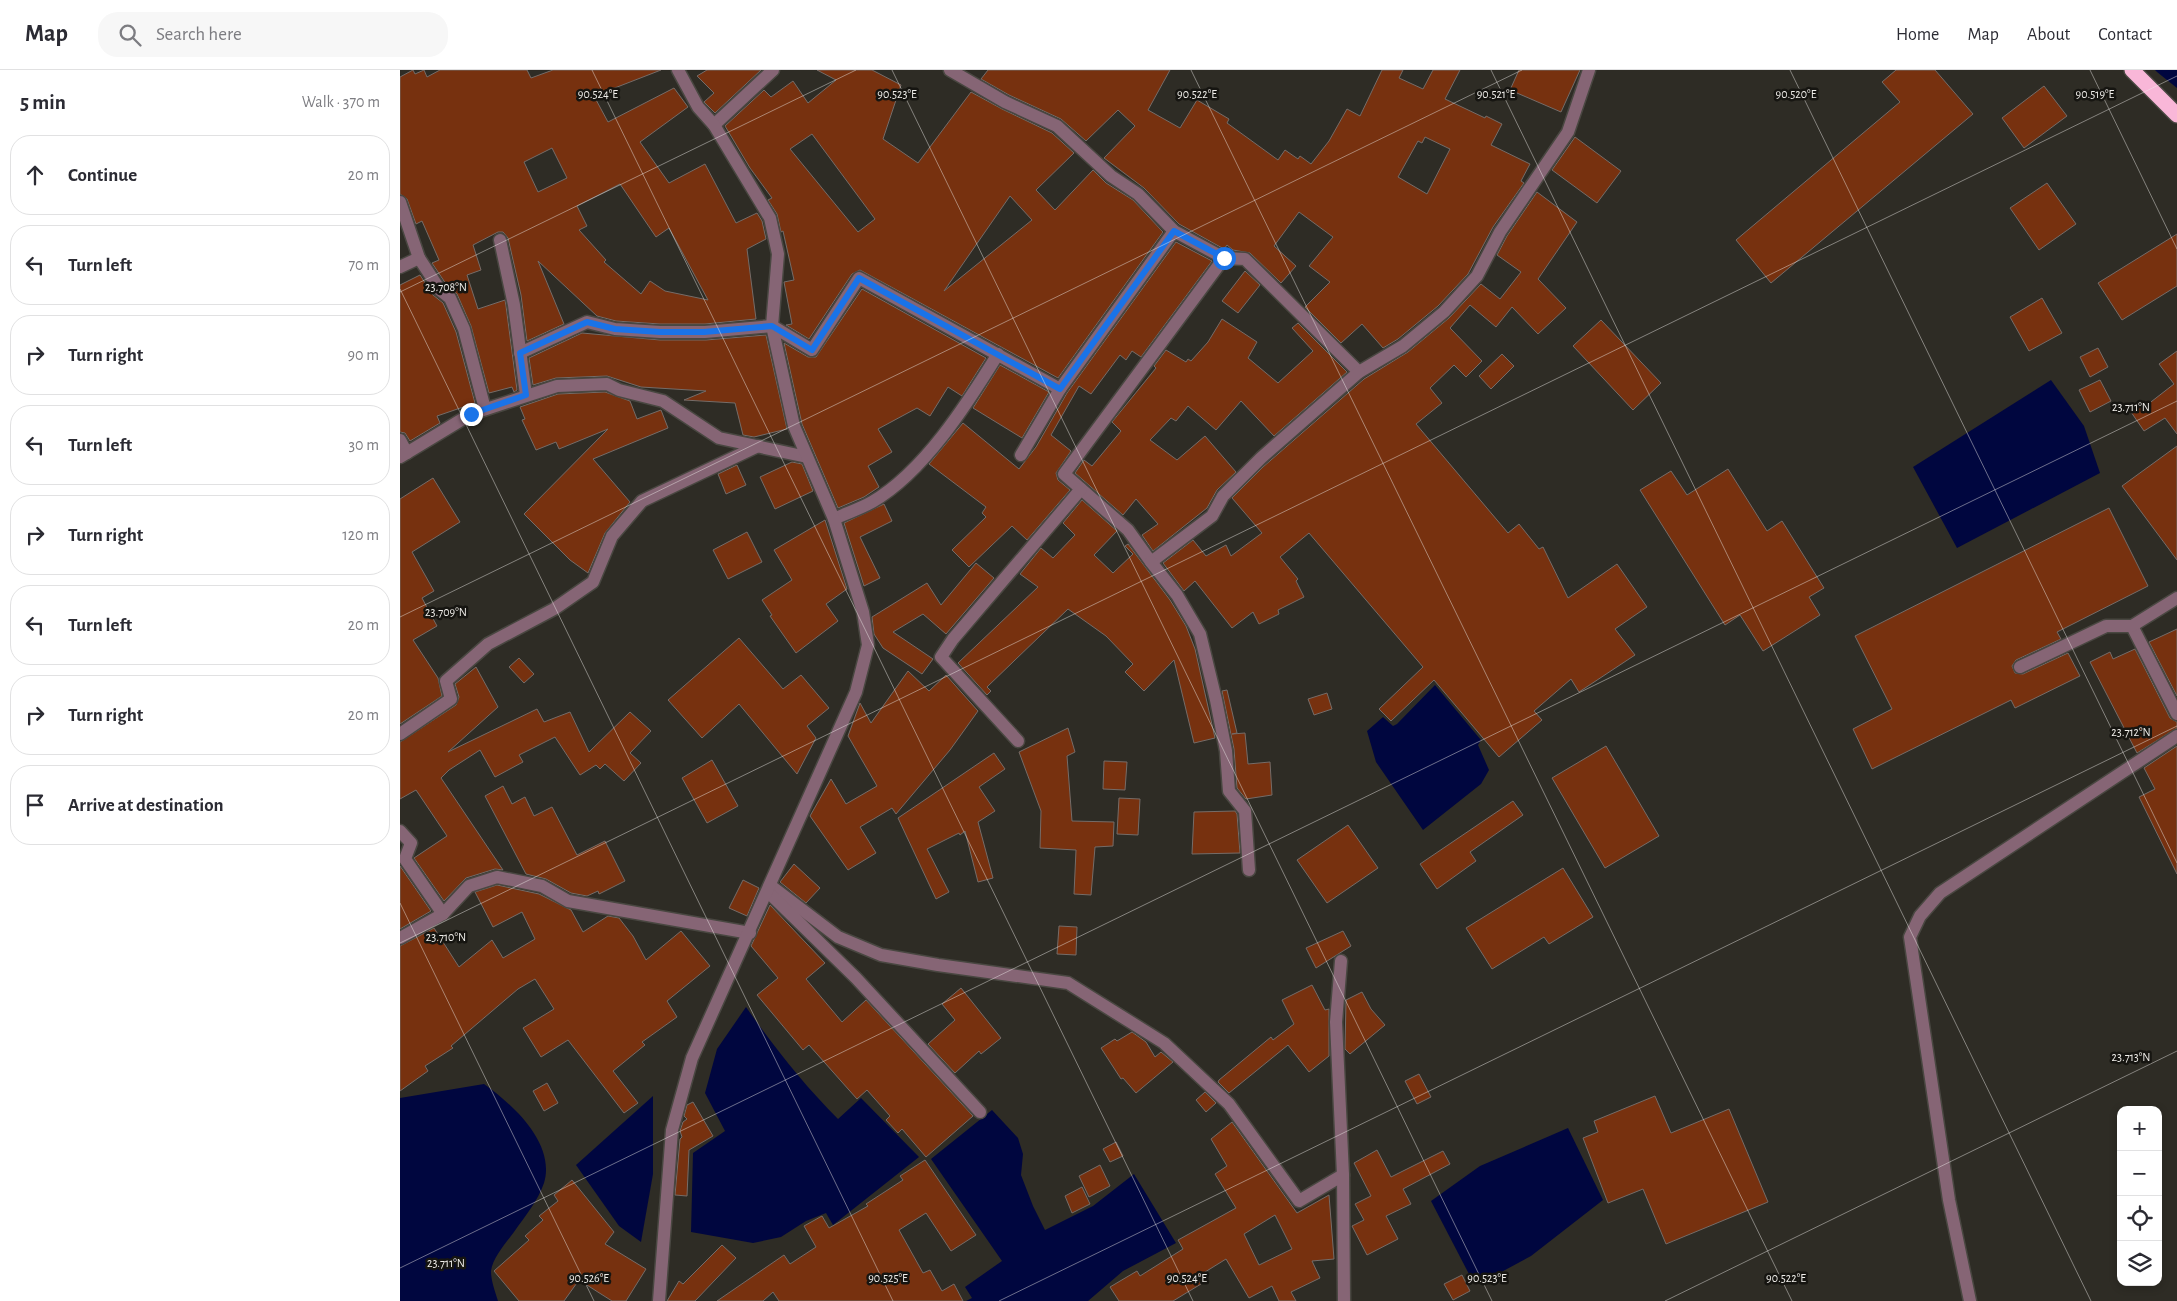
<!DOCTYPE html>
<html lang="en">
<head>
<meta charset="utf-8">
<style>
  :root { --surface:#fff; --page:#f7f7f7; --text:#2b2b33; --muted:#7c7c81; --line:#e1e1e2 }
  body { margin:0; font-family:"Alegreya Sans",sans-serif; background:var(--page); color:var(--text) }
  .controls { position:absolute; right:15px; bottom:15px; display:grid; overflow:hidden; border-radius:10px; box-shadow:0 2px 8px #0003 }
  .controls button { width:45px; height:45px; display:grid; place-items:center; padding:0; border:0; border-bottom:1px solid var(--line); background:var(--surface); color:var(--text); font:25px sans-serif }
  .stop { position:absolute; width:15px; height:15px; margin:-11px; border:4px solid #1a73e8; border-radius:50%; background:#fff }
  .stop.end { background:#1a73e8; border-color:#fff; box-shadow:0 1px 5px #0008 }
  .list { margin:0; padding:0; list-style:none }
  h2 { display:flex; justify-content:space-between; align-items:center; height:65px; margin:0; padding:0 20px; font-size:21px }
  h2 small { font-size:16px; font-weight:400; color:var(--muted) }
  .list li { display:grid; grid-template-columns:32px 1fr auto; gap:15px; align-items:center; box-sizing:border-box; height:80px; margin:0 10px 10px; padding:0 10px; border:1px solid var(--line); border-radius:20px }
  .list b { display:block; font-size:19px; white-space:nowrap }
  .list em { font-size:16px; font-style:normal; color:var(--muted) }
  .icon { flex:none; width:28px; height:28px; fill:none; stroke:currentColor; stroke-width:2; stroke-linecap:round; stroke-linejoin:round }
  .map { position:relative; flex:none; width:1777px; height:1231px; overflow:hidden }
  header { display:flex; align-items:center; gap:30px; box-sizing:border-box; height:70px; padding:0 25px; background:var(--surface); border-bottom:1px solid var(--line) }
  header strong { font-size:24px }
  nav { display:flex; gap:28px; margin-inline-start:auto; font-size:18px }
  .search { width:350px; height:45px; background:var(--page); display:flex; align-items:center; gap:12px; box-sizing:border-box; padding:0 18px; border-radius:20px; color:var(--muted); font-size:19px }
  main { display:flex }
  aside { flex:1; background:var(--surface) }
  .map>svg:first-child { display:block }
</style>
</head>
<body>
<header>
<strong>Map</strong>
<div class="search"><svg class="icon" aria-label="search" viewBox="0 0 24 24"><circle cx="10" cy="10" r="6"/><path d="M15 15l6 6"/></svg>Search here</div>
<nav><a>Home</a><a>Map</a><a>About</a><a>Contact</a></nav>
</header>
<main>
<aside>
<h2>5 min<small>Walk · 370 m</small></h2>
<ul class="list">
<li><svg class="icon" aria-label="ahead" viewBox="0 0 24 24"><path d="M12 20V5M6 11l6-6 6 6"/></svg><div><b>Continue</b></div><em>20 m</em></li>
<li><svg class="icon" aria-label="left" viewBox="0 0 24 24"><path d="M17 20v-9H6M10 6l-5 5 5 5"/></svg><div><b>Turn left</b></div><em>70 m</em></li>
<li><svg class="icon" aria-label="right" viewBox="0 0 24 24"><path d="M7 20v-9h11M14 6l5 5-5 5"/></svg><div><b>Turn right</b></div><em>90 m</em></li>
<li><svg class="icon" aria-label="left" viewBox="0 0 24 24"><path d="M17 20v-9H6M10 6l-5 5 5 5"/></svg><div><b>Turn left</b></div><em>30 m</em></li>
<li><svg class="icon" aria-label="right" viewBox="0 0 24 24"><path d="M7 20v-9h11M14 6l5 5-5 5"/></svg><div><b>Turn right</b></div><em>120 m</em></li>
<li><svg class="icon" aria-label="left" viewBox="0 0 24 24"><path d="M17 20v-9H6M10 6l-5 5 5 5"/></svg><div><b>Turn left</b></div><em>20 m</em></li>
<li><svg class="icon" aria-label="right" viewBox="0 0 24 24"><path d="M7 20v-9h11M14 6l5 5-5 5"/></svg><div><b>Turn right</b></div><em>20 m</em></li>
<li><svg class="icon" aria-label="arrive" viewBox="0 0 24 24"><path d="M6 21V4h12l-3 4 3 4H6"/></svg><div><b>Arrive at destination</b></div></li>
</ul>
</aside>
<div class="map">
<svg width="1777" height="1231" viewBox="0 0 1777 1231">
  <rect width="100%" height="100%" fill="#2e2c25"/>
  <!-- water -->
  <g fill="#00063f">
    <polygon points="1755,0 1777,0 1777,18 1757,2"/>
    <polygon points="1651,310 1684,356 1700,403 1557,478 1513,397"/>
    <polygon points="1035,615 1081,670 1078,675 1089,700 1081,714 1023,760 976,692 967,661 983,647 993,656 997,654"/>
    <path d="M 346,937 C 374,977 403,1014 438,1049 L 461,1028 L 519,1087 L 433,1155 L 426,1143 L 406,1151 L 381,1167 L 353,1173 L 291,1162 L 293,1083 L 325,1061 L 305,1023 L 317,979 Z"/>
    <path d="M 84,1014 C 112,1034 156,1073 144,1113 C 138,1131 125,1146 114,1162 C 106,1173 93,1187 91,1201 C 91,1211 95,1221 98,1231 L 0,1231 L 0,1028 Z"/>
    <polygon points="253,1026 253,1104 241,1172 219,1156 176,1095"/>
    <polygon points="592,1040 618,1068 623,1084 621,1105 633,1136 645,1160 693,1136 734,1104 776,1173 723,1201 688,1231 566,1231 572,1228 565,1217 602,1191 531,1089"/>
    <polygon points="1168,1058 1203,1130 1131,1186 1094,1206 1070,1206 1031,1131 1080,1096"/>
  </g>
  <!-- building -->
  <g fill="#77310f" stroke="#756c68" fill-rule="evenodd">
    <path d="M 13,0 L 15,4 L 24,0 L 27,7 L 40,0 L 127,0 L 131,8 L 153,0 L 261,0 L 194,26 L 208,52 L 274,18 L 288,37 L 240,72 L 269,113 L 305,94 L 336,153 L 357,143 L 362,151 L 366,169 L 347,179 L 356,249 L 305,254 L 260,254 L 216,251 L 197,246 L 138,191 L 164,254 L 127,271 L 121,225 L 108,168 L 103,162 L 98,162 L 73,175 L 81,200 L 67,205 L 78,239 L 105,230 L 106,236 L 117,320 L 114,322 L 112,317 L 89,323 L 71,256 L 57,224 L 46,214 L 32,193 L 39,190 L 22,151 L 16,154 L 7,129 L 0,124 L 0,7 ZM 152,78 L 167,108 L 138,122 L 124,92 ZM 220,114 L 256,167 L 269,158 L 308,230 L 265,221 L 250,211 L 241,224 L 204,192 L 206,190 L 179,160 L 187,156 L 177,136 Z"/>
    <polygon points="307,0 361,0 315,43 304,32 314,23 297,6"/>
    <path d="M 417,0 L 472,0 L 501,15 L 483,69 L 518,93 L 571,22 L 602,39 L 652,63 L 674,83 L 636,120 L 655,140 L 693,100 L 706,113 L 733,130 L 763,162 L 658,308 L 460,200 L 452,204 L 409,269 L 386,255 L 392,254 L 384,212 L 394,210 L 383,161 L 381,162 L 377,144 L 368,130 L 372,128 L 350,98 L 325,56 L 364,20 L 371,27 L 393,11 L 408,33 L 436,10 ZM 412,64 L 475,149 L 458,162 L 390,79 ZM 610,126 L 632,150 L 544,221 Z"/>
    <path d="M 588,0 L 770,0 L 748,40 L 780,58 L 797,30 L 829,49 L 827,53 L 878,90 L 885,80 L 898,89 L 900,86 L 911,94 L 929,71 L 947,39 L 960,46 L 982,0 L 1003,0 L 999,8 L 1023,19 L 1033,0 L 1060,0 L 1045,29 L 1085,48 L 1086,46 L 1102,54 L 1091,75 L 1130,94 L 1121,111 L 1124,113 L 1093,157 L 1068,204 L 1038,236 L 998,269 L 983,278 L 962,254 L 941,273 L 905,237 L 930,212 L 909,196 L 933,167 L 899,142 L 874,176 L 896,196 L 881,213 L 850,183 L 833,180 L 827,175 L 824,179 L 779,154 L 744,118 L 704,88 L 735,56 L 718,40 L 686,71 L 661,49 L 609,25 L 581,9 ZM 1025,67 L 1050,79 L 1027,124 L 998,107 L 1018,71 L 1022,73 Z"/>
    <polygon points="1119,0 1180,0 1161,42 1110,20"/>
    <polygon points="1496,0 1535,0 1573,44 1371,213 1336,170 1500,32 1482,12"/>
    <polygon points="1644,16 1667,46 1624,78 1602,48"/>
    <polygon points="1175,67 1221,101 1197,133 1152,100"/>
    <polygon points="1647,113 1676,154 1639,180 1610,138"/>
    <polygon points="1137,122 1177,152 1138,209 1166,238 1138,264 1112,237 1096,257 1070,235 1050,258 1082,291 1066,307 1054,295 1030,318 1042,333 1016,354 1108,463 1119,454 1139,479 1143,477 1168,528 1217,494 1247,537 1215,559 1235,585 1179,622 1171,609 1134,641 1142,650 1099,687 1034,610 991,651 979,639 1023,597 909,463 880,487 898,509 896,511 904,527 878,540 879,544 859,554 853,542 832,558 795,511 784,521 763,493 793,470 806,486 826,475 831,486 862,463 832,428 863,397 964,309 1008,282 1049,248 1081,214 1100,229 1121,202 1097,185 1107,166"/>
    <polygon points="1777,164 1777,216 1722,250 1698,213"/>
    <polygon points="776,172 812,191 741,287 732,281 726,290 720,285 691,324 679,316 651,365 671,381 656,403 658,410 670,420 627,470 612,456 569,497 552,480 586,447 582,443 586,437 529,394 563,353 619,399 636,377 667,323"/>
    <polygon points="845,201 860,215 838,243 822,231"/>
    <polygon points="20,205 33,225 43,233 56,262 75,333 37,346 40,353 10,371 5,363 0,362 0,215"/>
    <polygon points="462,219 586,288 562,326 548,317 530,346 517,338 478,359 492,382 468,396 479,417 464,427 438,438 402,354 384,273 408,287 416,287"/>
    <polygon points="1642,228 1662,263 1629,281 1610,247"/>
    <polygon points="822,249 857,272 848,288 878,313 913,281 892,258 898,253 947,302 874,366 841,331 816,360 788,336 776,351 771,348 750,370 777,390 805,366 836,402 817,420 807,438 753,481 742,465 758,454 736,429 723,445 675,403 684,390 692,396 721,361 712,352 756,298 754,296 766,280 786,292 788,289 791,291 808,272"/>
    <polygon points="1201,250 1261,313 1233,340 1173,276"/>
    <polygon points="182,263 260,270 306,270 366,265 387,359 354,367 343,365 335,333 284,330 306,321 241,317 207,306 156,308 133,315 129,288"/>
    <polygon points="1698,278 1708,297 1690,307 1680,287"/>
    <polygon points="1777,281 1777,364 1765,348 1744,361 1731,342 1745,332 1747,335 1774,314 1759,294"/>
    <polygon points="1102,284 1114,296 1091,319 1079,306"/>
    <polygon points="600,295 649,322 622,368 573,338"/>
    <polygon points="1700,310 1711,331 1690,342 1679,320"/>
    <polygon points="205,322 230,331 237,349 261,340 268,358 193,389 230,432 205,463 188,503 170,490 124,444 208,359 159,379 156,372 136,380 122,350 125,349 120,337 158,324"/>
    <polygon points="1777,376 1777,490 1722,416"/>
    <polygon points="392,392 402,394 413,421 375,439 360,407"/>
    <polygon points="337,395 346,415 326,424 318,404"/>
    <polygon points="1328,399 1367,461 1382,451 1424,518 1409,527 1420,545 1363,581 1340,545 1325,555 1240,420 1271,401 1287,425"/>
    <polygon points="33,408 60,452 12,482 34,521 22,528 37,556 13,570 38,608 42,626 0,654 0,429"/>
    <polygon points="682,430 717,461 694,485 713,503 733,484 725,476 728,474 770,530 786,556 795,579 815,668 794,673 774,590 744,621 725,602 733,594 706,566 668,539 587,617 591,621 587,625 558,593 638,517 620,504 641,478 653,488 675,465 663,453"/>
    <polygon points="484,434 492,451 460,467 480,508 464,516 444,453"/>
    <polygon points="1709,438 1748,516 1657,562 1661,569 1616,590 1612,596 1615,603 1623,604 1668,583 1680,606 1615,638 1611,630 1472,699 1453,659 1492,639 1455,566"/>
    <polygon points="425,450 447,519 426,534 438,551 396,583 370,546 372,545 362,530 392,510 374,480"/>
    <polygon points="347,462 362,492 328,509 313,480"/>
    <polygon points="576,493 594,508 546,564 523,544 493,562 533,589 522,604 483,578 474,564 472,547 527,513 541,535"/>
    <polygon points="1777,559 1777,626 1749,572"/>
    <polygon points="339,568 383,619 401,605 429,638 407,656 416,668 397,704 339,634 302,668 268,630"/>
    <polygon points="1735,579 1770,648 1777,652 1777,658 1737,683 1690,592 1710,582 1713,589"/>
    <polygon points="119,588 134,604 124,613 109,597"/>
    <polygon points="76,597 98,637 48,682 137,639 144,652 170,642 189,682 230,642 251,661 230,683 241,693 224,711 205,694 200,699 196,695 180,705 155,667 119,685 123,692 95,707 80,680 49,700 41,708 103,800 95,799 66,808 44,831 14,788 47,766 16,720 0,729 0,672 56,635 59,627 55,614"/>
    <polygon points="508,601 529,621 546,605 578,641 550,680 496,744 492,738 460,757 476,783 448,800 410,746 431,709 446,734 477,716 448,666 460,633 471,653"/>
    <polygon points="827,620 837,663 832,664 845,663 848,694 870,692 872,725 846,729 837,718 834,679 822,621"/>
    <polygon points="927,623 932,639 914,645 908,629"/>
    <polygon points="668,658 675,682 667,686 672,751 714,752 713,776 695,777 691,825 674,824 676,780 640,778 641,741 619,682"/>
    <polygon points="1206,676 1259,766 1205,798 1152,708"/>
    <polygon points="1777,676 1777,804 1739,727 1755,719 1744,698"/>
    <polygon points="594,683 605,699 579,717 595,741 578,752 593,808 578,812 565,761 560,765 559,763 527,779 549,822 536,829 498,748"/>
    <polygon points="312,690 338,736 307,753 282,708"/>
    <polygon points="704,691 727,692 725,720 703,719"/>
    <polygon points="103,716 112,734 125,727 134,746 152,737 177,785 205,771 225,811 199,824 198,821 187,826 171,823 146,809 126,804 85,726"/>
    <polygon points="719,728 740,729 738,765 717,764"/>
    <polygon points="1113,731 1123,745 1070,782 1076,791 1037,819 1020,794"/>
    <polygon points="835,741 837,744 840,783 792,784 794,742"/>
    <polygon points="948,755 978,798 927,833 897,790"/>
    <polygon points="394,794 420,818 406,833 380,812"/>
    <polygon points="0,796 31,841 0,859"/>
    <polygon points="1163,798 1193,847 1149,874 1144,867 1092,899 1066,858"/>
    <polygon points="343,810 359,818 347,846 329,838"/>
    <polygon points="97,815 139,824 171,840 183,862 208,846 219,848 233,866 246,890 281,861 310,896 267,931 277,947 242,972 245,975 213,1001 238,1033 224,1043 168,970 141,987 123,958 154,939 135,909 118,919 51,976 53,978 25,996 28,1001 0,1021 0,876 34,858 59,897 92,870 103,888 135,869 122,842 93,857 75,822"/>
    <polygon points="370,835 425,893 406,909 442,952 466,930 573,1046 526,1087 502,1059 498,1063 486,1050 490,1046 467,1020 457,1029 409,975 403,980 357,925 378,908 351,876"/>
    <polygon points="659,856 677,857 676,885 657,884"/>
    <polygon points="943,861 951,876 916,898 906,878"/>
    <polygon points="912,915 925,940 929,939 929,986 909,1002 888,975 829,1023 818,1012 819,1010 871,967 873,970 894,954 882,930"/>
    <polygon points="561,918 601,968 581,984 579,981 555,1003 528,974 555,950 542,934"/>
    <polygon points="962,922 971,939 985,955 950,984 945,979 946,930"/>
    <polygon points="732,962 746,972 755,987 761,982 773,992 736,1023 723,1008 721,1009 701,978 715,969 717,971"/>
    <polygon points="1019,1004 1031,1027 1017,1034 1005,1011"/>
    <polygon points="147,1013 158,1033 144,1041 133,1021"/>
    <polygon points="805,1022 816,1033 806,1042 796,1030"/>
    <polygon points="1255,1026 1271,1063 1329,1039 1368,1132 1266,1174 1243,1119 1208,1133 1183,1068 1198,1062 1194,1051"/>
    <polygon points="293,1032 313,1066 289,1080 287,1126 275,1125 280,1069 282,1067 280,1061 283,1052 287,1049 284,1046 287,1035"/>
    <path d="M 832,1052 L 897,1143 L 929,1125 L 934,1189 L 912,1191 L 920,1208 L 891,1222 L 896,1231 L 879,1231 L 872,1216 L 849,1228 L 826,1189 L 797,1207 L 801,1214 L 773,1231 L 719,1231 L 710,1217 L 737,1201 L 740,1206 L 783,1179 L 778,1170 L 836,1138 L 815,1104 L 827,1096 L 811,1069 ZM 875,1145 L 892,1179 L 859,1195 L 844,1164 Z"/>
    <polygon points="716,1072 723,1086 710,1092 703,1079"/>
    <polygon points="977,1080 991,1107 1043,1081 1050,1094 1003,1119 1011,1134 986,1146 998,1169 967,1185 952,1156 964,1150 955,1134 971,1126 954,1093"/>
    <polygon points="525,1090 576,1165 551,1181 526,1143 499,1160 523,1203 530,1200 542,1221 554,1214 563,1231 379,1231 373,1222 363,1231 317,1231 384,1185 390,1194 416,1177 404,1156 422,1146 429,1158 468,1136 466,1134 503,1110 500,1106"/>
    <polygon points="700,1095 710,1116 689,1127 679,1106"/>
    <polygon points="172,1110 214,1162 205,1174 246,1199 226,1231 212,1231 179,1210 164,1231 119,1231 94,1201 129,1170 125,1166 143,1150 139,1146 158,1131 154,1125"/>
    <polygon points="682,1117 690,1134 672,1143 665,1126"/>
    <polygon points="322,1175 336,1188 295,1231 267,1231 279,1211 283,1214"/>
    <polygon points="1062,1205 1070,1221 1053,1230 1044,1214"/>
  </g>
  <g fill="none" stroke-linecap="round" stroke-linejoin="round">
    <defs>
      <g id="minor">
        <polyline points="550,0 605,32 657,56 711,106 738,124 774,161 824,188 845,189 959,302 1003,276 1044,242 1077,206 1100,162 1168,62 1189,0"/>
        <polyline points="314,55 373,0"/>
        <polyline points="0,132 19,188"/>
        <polyline points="100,170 114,235 126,325"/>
        <polyline points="824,188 664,404 728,460 751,492 812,446 823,426 861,388 959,302"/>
        <polyline points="0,197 19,188 40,220 50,228 64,259 85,339"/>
        <polyline points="120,283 187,252 215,259 260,262 305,262 372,256 412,280 459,208 660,319"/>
        <polyline points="0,370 7,383"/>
        <polyline points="621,385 660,319 774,161"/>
        <polyline points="0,387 71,344 157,316 207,314 219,320 263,331 319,368 407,387"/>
        <path d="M 434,449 C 446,443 460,439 472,432 C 524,402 567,334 598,284"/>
        <polyline points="751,492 777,525 800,564 816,630 826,681 829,721 845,741 849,800"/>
        <polyline points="1732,556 1777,644"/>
        <polyline points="1620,597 1706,556 1732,556 1777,528"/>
        <polyline points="0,664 51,629 46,611 88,574 154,539 193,512 212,466 242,431 358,376"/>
        <polyline points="618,671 541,587 553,569 681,419"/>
        <polyline points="0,761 11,773 5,789 43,844"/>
        <polyline points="371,816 438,867 481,885 538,895 668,913 764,973 829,1034 899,1131 943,1105"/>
        <polyline points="368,822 456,908 580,1042"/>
        <polyline points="0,868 43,844 69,816 97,807 142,816 168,831 350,863"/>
        <polyline points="941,891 936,952 943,1105 944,1231"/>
        <polyline points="259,1231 272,1060 292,988 456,622 468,575 463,542 434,449 394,356 372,256 378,184 370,148 314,55 298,37 278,0"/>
        <polyline points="1570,1231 1549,1130 1510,867 1520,846 1540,823 1777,666"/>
      </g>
      <polyline id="highway" points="1732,0 1777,45"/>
    </defs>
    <!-- minor casing -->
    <use href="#minor" stroke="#494741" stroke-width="15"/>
    <!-- highway casing -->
    <use href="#highway" stroke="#494741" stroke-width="18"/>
    <!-- minor -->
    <use href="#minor" stroke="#866575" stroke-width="12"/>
    <!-- highway -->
    <use href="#highway" stroke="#f9b7d8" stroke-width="15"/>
  </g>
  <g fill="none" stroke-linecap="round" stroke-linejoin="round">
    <!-- route -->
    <polyline stroke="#1a73e8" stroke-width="6" points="71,344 126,325 120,283 187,252 215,259 260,262 304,262 372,256 412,280 459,208 660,319 774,161 824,188"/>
  </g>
  <!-- ticks -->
  <path fill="none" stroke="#f0eeea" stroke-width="1" stroke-opacity="0.45" d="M 192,0 L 793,1231M 492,0 L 1092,1231M 791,0 L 1392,1231M 1091,0 L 1691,1231M 1390,0 L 1777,793M 1690,0 L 1777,179M 0,219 L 493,1231M 0,222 L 456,0M 0,547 L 1122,0M 0,833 L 194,1231M 0,873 L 1777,6M 0,1198 L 1777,331M 599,1231 L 1777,656M 1265,1231 L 1777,981"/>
  <g font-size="12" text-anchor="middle" fill="#f0eeea" stroke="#161511" stroke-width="5" stroke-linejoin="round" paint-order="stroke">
    <text x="198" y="28">90.524°E</text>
    <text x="497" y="28">90.523°E</text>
    <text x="797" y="28">90.522°E</text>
    <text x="1096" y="28">90.521°E</text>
    <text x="1396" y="28">90.520°E</text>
    <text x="1695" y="28">90.519°E</text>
    <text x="46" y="221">23.708°N</text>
    <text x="1731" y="341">23.711°N</text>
    <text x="46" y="546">23.709°N</text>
    <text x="1731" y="666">23.712°N</text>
    <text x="46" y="871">23.710°N</text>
    <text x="1731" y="991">23.713°N</text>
    <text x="46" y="1197">23.711°N</text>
    <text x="189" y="1212">90.526°E</text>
    <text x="488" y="1212">90.525°E</text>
    <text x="787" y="1212">90.524°E</text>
    <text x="1087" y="1212">90.523°E</text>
    <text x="1386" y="1212">90.522°E</text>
  </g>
</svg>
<div class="controls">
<button>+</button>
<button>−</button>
<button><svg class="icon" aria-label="locate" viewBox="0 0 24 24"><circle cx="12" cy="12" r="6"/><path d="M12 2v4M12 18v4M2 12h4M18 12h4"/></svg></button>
<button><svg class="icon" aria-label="layers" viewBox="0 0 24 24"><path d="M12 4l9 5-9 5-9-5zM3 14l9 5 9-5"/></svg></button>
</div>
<div class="stop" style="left:824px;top:188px"></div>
<div class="stop end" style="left:71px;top:344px"></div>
</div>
</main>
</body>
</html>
